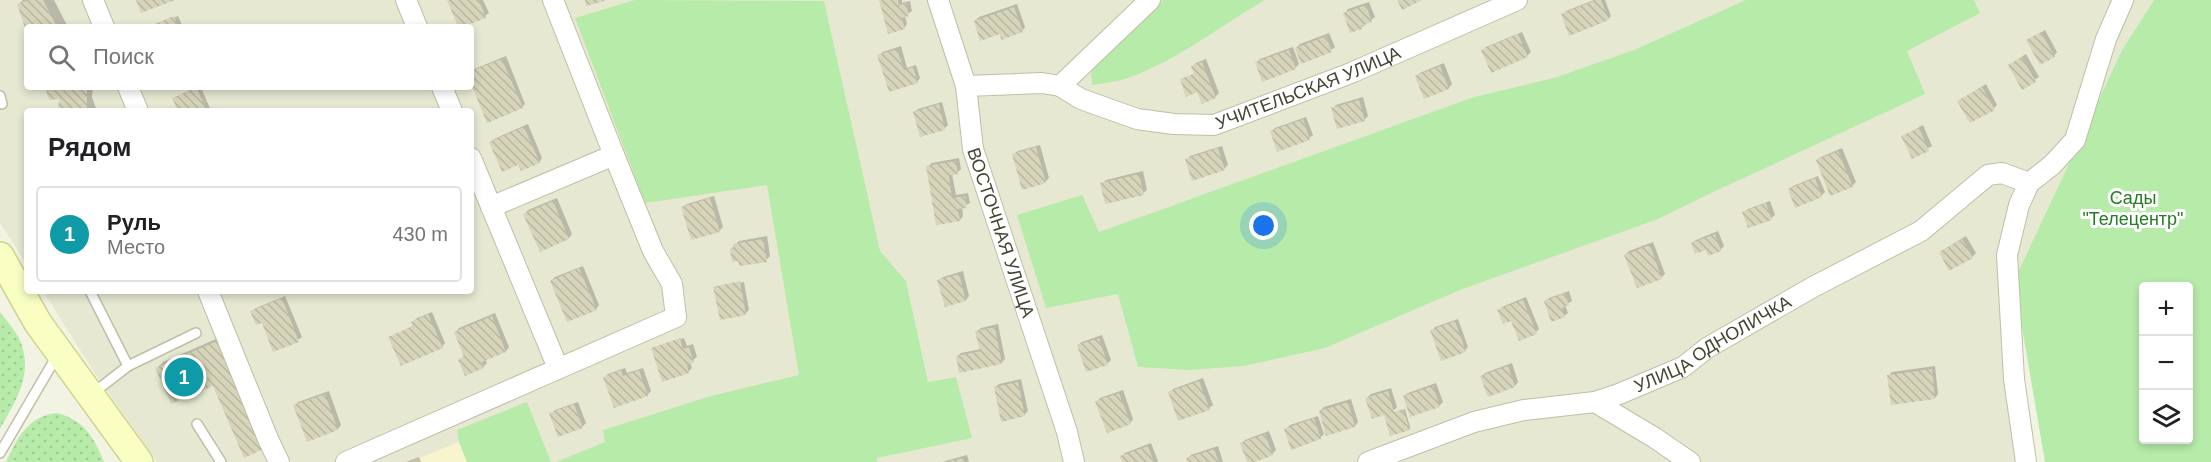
<!DOCTYPE html>
<html lang="ru">
<head>
<meta charset="utf-8">
<style>
  :root { --surface:#fff; --page:#f6f6f6; --text:#202124; --muted:#757577; --line:#e0e0e0; --accent:#844e1b }
  body { margin:0; font-family:Arial,sans-serif; background:var(--page); color:var(--text) }
  .controls { position:absolute; right:18px; bottom:18px; display:grid; overflow:hidden; border-radius:6px; box-shadow:0 3px 9px #0003 }
  .controls button { width:54px; height:54px; display:grid; place-items:center; padding:0; border:0; border-bottom:2px solid var(--line); background:var(--surface); color:var(--text); font:30px sans-serif }
  .you { position:absolute; left:1264px; top:226px; width:21px; height:21px; margin:-15px; border:4px solid #fff; border-radius:50%; background:#1a73e8; box-shadow:0 0 0 9px #1a73e833 }
  .badge { display:grid; place-items:center; width:39px; height:39px; border-radius:50%; background:var(--accent); color:#fff; font-size:20px; font-weight:700 }
  .pin { position:absolute; translate:-50% -50%; border:3px solid #fff; box-shadow:0 2px 6px #0006 }
  .list { margin:0; padding:0; list-style:none }
  h2 { display:flex; justify-content:space-between; align-items:center; height:78px; margin:0; padding:0 24px; font-size:26px }
  h2 small { font-size:20px; font-weight:400; color:var(--muted) }
  .list li { display:grid; grid-template-columns:39px 1fr auto; gap:18px; align-items:center; box-sizing:border-box; height:96px; margin:0 12px 12px; padding:0 12px; border:2px solid var(--line); border-radius:6px }
  .list b { display:block; font-size:22px; white-space:nowrap }
  .list p { margin:0; font-size:20px; white-space:nowrap; color:var(--muted) }
  .list em { font-size:20px; font-style:normal; color:var(--muted) }
  .icon { flex:none; width:33px; height:33px; fill:none; stroke:currentColor; stroke-width:2; stroke-linecap:round; stroke-linejoin:round }
  .map { position:relative; flex:none; width:2211px; height:462px; overflow:hidden }
  .search { position:absolute; background:var(--surface); box-shadow:0 3px 9px #0003; left:24px; top:24px; width:450px; height:66px; display:flex; align-items:center; gap:15px; box-sizing:border-box; padding:0 21px; border-radius:6px; color:var(--muted); font-size:22px }
  .panel { position:absolute; background:var(--surface); box-shadow:0 3px 9px #0003; left:24px; top:108px; width:450px; height:186px; border-radius:6px }
  .map>svg:first-child { display:block }
</style>
</head>
<body>
<div class="map">
<svg width="2211" height="462" viewBox="0 0 2211 462">
  <defs>
    <pattern id="grass-dots" width="8" height="8" patternUnits="userSpaceOnUse" patternTransform="scale(1.5)"><rect width="8" height="8" fill="#b7ebaa"/><path d="M2 2h.1M6 6h.1" fill="none" stroke="#9fcb93" stroke-width="1.8" stroke-linecap="round"/></pattern>
    <pattern id="building-back-hatch" width="6" height="6" patternUnits="userSpaceOnUse" patternTransform="scale(1.5)"><rect width="6" height="6" fill="#d6d4b9"/><path d="M-1 5l2 2M0 0l6 6M5-1l2 2" fill="none" stroke="#b9b7a0"/></pattern>
  </defs>
  <rect width="100%" height="100%" fill="#f3f3e4"/>
  <!-- residential -->
  <path fill="#e7e8d2" fill-rule="evenodd" d="M 0,0 L 2154,0 L 2122,50 L 2014,281 L 2030,462 L 157,462 L 96,375 L 43,291 L 471,291 L 471,111 L 27,111 L 27,265 L 0,223 ZM 27,27 L 471,27 L 471,87 L 27,87 Z"/>
  <!-- commercial -->
  <polygon fill="#f7f4ce" points="459,442 467,462 409,462"/>
  <!-- grass -->
  <g fill="url(#grass-dots)">
    <path d="M 0,312 C 6,320 14,329 19,338 C 35,373 16,400 0,429 Z"/>
    <path d="M 57,413 C 85,421 93,436 104,462 L 6,462 C 17,438 28,416 57,413 Z"/>
  </g>
  <!-- garden -->
  <g fill="#b7ebaa" fill-rule="evenodd">
    <polygon points="635,0 824,1 880,251 906,281 928,382 956,377 972,438 877,458 877,462 556,462 605,442 603,430 711,396 799,375 767,185 645,203 575,18"/>
    <path d="M 1163,0 L 1265,0 C 1220,26 1178,60 1128,78 C 1117,82 1103,83 1092,85 L 1091,69 Z"/>
    <polygon points="1746,0 1974,0 1980,13 1907,51 1925,94 1709,194 1658,219 1460,290 1325,348 1244,366 1189,370 1138,367 1118,294 1046,308 1017,215 1082,195 1099,232 1474,97 1554,78 1634,50"/>
    <path d="M 2154,0 L 2211,0 L 2211,462 L 2045,462 L 2014,281 L 2122,50 ZM 2144,286 L 2188,286 L 2188,440 L 2144,440 Z"/>
    <polygon points="527,402 551,462 467,462 459,442 457,430"/>
  </g>
  <!-- shadow -->
  <g fill="#0003">
    <polygon points="23,0 54,0 68,27 27,27 27,30 18,5"/>
    <polygon points="449,0 483,0 489,13 485,16"/>
    <polygon points="881,0 902,0 902,3 910,1 912,11 905,16 907,24 904,28"/>
    <polygon points="1594,0 1605,0 1611,16 1608,19 1563,15 1566,11"/>
    <polygon points="1369,2 1375,17 1362,27 1351,31 1345,13 1348,9"/>
    <polygon points="1017,4 1025,27 1022,31 1001,32 975,21 979,17"/>
    <polygon points="178,16 183,27 151,27 153,24 153,26"/>
    <polygon points="2045,30 2057,52 2054,56 2028,41"/>
    <polygon points="1522,32 1531,52 1527,56 1482,51 1486,47"/>
    <polygon points="1329,33 1335,47 1331,50 1296,48 1300,44"/>
    <polygon points="901,46 907,68 916,65 920,78 917,82 879,56 883,52"/>
    <polygon points="1293,47 1299,64 1295,68 1257,63 1260,59"/>
    <polygon points="2026,54 2039,77 2022,88 2009,65"/>
    <polygon points="506,56 525,104 522,107 471,80 472,70"/>
    <polygon points="1206,59 1219,93 1215,97 1198,90 1182,80 1195,73 1192,67 1196,63"/>
    <polygon points="1444,63 1452,84 1449,88 1425,97 1416,77 1420,73"/>
    <polygon points="1986,84 1997,105 1994,108 1959,101"/>
    <polygon points="46,87 93,87 92,97 97,111 60,111 60,97"/>
    <polygon points="196,87 201,87 211,111 179,111 174,98"/>
    <polygon points="1363,97 1368,116 1364,120 1333,109 1336,105"/>
    <polygon points="942,102 948,125 945,128 914,112 918,109"/>
    <polygon points="1306,117 1313,135 1309,138 1271,132 1275,128"/>
    <polygon points="528,124 542,158 539,162 519,163 491,142 494,139"/>
    <polygon points="1923,125 1932,146 1912,157 1903,136"/>
    <polygon points="1040,145 1049,178 1046,181 1014,154 1018,151"/>
    <polygon points="1222,146 1228,165 1224,169 1187,160 1190,156"/>
    <polygon points="1842,148 1856,182 1852,186 1817,160 1821,157"/>
    <polygon points="959,158 961,169 957,173 952,174 956,195 968,193 970,203 962,207 963,216 960,220 928,167 932,163"/>
    <polygon points="1143,171 1147,190 1143,193 1102,184 1106,180"/>
    <polygon points="1818,176 1825,192 1821,196 1789,189 1793,186"/>
    <polygon points="714,196 723,227 719,231 683,207 687,204"/>
    <polygon points="557,198 572,234 569,238 540,250 525,214 528,210"/>
    <polygon points="1770,201 1775,215 1771,218 1744,212 1748,209"/>
    <polygon points="1718,231 1724,246 1720,250 1692,243 1696,240"/>
    <polygon points="767,236 770,256 766,260 739,259 731,249 739,241"/>
    <polygon points="1966,236 1976,253 1972,257 1940,252"/>
    <polygon points="1653,242 1665,274 1662,277 1638,287 1625,255 1629,251"/>
    <polygon points="583,266 599,305 596,309 551,281 555,277"/>
    <polygon points="963,271 969,296 966,300 939,280 943,277"/>
    <polygon points="744,282 749,310 746,313 715,287 717,285 717,288"/>
    <polygon points="1569,291 1572,301 1565,305 1568,313 1564,316 1545,301 1549,298"/>
    <polygon points="285,296 302,337 298,340 262,321 252,311 256,308"/>
    <polygon points="1526,297 1539,329 1536,332 1499,311 1502,307"/>
    <polygon points="432,312 445,343 442,347 390,338 414,325 413,322 417,318"/>
    <polygon points="495,313 509,347 506,351 485,359 487,363 483,367 460,360 464,356 456,332 459,328"/>
    <polygon points="1458,319 1468,347 1465,350 1432,331 1435,327"/>
    <polygon points="998,324 1005,359 1002,362 957,357 961,353 981,349 977,332 981,328"/>
    <polygon points="1102,335 1111,360 1107,364 1078,345 1082,342"/>
    <polygon points="223,336 245,456 214,384 157,368 163,362"/>
    <polygon points="684,338 687,346 693,344 697,357 690,362 692,368 688,372 652,348"/>
    <polygon points="1512,363 1518,382 1515,386 1489,395 1482,376 1485,373"/>
    <polygon points="1935,366 1938,394 1935,398 1889,375 1892,372"/>
    <polygon points="625,368 627,373 643,368 651,391 647,395 605,377 608,374"/>
    <polygon points="1203,378 1213,405 1209,408 1170,393 1173,389"/>
    <polygon points="1021,379 1028,411 1024,415 995,387 999,384"/>
    <polygon points="1436,383 1443,402 1439,406 1404,396 1408,393"/>
    <polygon points="1391,388 1397,407 1391,413 1405,409 1410,427 1409,429 1385,416 1367,398 1371,394"/>
    <polygon points="1123,390 1133,419 1130,423 1097,402 1100,398"/>
    <polygon points="329,391 341,425 338,429 295,406 298,402"/>
    <polygon points="1351,399 1358,422 1355,426 1327,434 1320,411 1324,407"/>
    <polygon points="578,402 586,423 582,427 551,414 555,410"/>
    <polygon points="1318,416 1324,434 1320,438 1286,429 1290,425"/>
    <polygon points="1269,431 1276,450 1272,454 1248,462 1242,443 1245,440"/>
    <polygon points="1151,443 1158,461 1157,462 1124,462 1122,456 1125,453"/>
    <polygon points="1218,446 1223,462 1188,462 1187,459 1191,455"/>
    <polygon points="967,455 969,462 941,462 942,462"/>
    <polygon points="419,457 421,462 406,462"/>
  </g>
  <!-- building -->
  <g fill="url(#building-back-hatch)">
    <polygon points="28,0 43,0 57,27 27,27 27,34 17,4"/>
    <polygon points="136,0 175,0 141,13"/>
    <polygon points="447,0 479,0 486,18 463,27 458,27"/>
    <polygon points="585,0 604,0 604,1 586,6"/>
    <polygon points="879,0 898,0 899,5 906,3 909,16 902,18 905,29 888,34"/>
    <polygon points="1397,0 1422,0 1402,10"/>
    <polygon points="1596,0 1601,0 1609,20 1569,36 1561,14"/>
    <polygon points="1366,5 1372,22 1361,26 1362,29 1350,33 1343,13"/>
    <polygon points="1014,7 1023,32 1001,40 1000,34 980,41 974,21"/>
    <polygon points="174,16 178,27 147,27"/>
    <polygon points="2041,32 2055,57 2040,65 2026,40"/>
    <polygon points="1518,34 1528,57 1491,73 1481,50"/>
    <polygon points="1326,36 1332,52 1301,64 1295,48"/>
    <polygon points="897,49 904,70 913,67 918,83 889,92 877,55"/>
    <polygon points="1289,50 1296,69 1262,82 1255,62"/>
    <polygon points="2022,57 2036,82 2022,90 2008,65"/>
    <polygon points="502,59 523,108 487,123 471,84 471,71"/>
    <polygon points="1202,62 1216,98 1202,104 1197,92 1186,97 1180,79 1194,74 1191,66"/>
    <polygon points="1440,66 1449,89 1424,99 1415,76"/>
    <polygon points="45,87 90,87 87,89 87,111 58,111 59,99 49,100"/>
    <polygon points="1982,87 1995,110 1970,123 1957,101"/>
    <polygon points="197,88 206,111 178,111 172,98"/>
    <polygon points="1359,100 1365,121 1337,129 1331,108"/>
    <polygon points="939,104 945,130 920,137 913,112"/>
    <polygon points="1303,119 1310,140 1277,152 1270,131"/>
    <polygon points="524,127 540,163 521,171 518,165 502,172 489,142"/>
    <polygon points="1919,128 1929,151 1912,159 1901,136"/>
    <polygon points="1036,147 1046,183 1022,190 1012,154"/>
    <polygon points="1218,148 1225,170 1192,181 1185,159"/>
    <polygon points="1838,151 1853,187 1830,196 1816,160"/>
    <polygon points="956,161 958,174 949,176 952,198 965,196 967,208 958,209 960,221 936,225 926,166"/>
    <polygon points="1139,174 1144,195 1105,204 1100,183"/>
    <polygon points="1815,178 1822,197 1795,208 1788,189"/>
    <polygon points="710,198 720,232 691,240 681,207"/>
    <polygon points="553,201 569,239 540,252 523,214"/>
    <polygon points="1766,203 1772,220 1748,228 1742,212"/>
    <polygon points="1715,234 1721,251 1708,256 1706,250 1695,254 1691,243"/>
    <polygon points="763,239 767,262 739,266 738,261 732,262 730,249 734,248 733,244"/>
    <polygon points="1962,239 1973,258 1949,271 1939,252"/>
    <polygon points="1650,245 1662,279 1637,288 1624,255"/>
    <polygon points="579,268 597,310 567,322 550,281"/>
    <polygon points="959,274 966,301 945,307 937,280"/>
    <polygon points="740,281 746,315 720,320 713,287"/>
    <polygon points="1565,293 1569,305 1562,308 1565,317 1551,322 1544,301"/>
    <polygon points="282,298 299,342 273,352 262,323 256,325 250,311"/>
    <polygon points="1523,300 1537,334 1519,341 1511,321 1503,324 1497,310"/>
    <polygon points="428,314 443,348 401,366 388,337 413,326 411,322"/>
    <polygon points="492,316 506,352 482,362 484,368 465,376 458,360 464,357 454,332"/>
    <polygon points="1455,321 1466,352 1441,361 1430,330"/>
    <polygon points="995,327 1002,364 959,373 956,356 980,351 975,331"/>
    <polygon points="680,338 683,349 689,347 694,362 687,365 689,373 662,382 651,348"/>
    <polygon points="1099,338 1108,365 1086,372 1077,345"/>
    <polygon points="217,341 264,449 244,458 213,386 171,404 155,368"/>
    <polygon points="1508,366 1515,387 1488,397 1480,376"/>
    <polygon points="1932,369 1935,399 1891,405 1887,375"/>
    <polygon points="621,370 623,376 639,370 648,396 614,408 603,377"/>
    <polygon points="1199,381 1210,410 1178,421 1168,392"/>
    <polygon points="1018,382 1025,416 1001,422 994,387"/>
    <polygon points="1433,386 1440,407 1410,417 1403,396"/>
    <polygon points="1388,391 1394,412 1403,409 1410,430 1390,436 1384,415 1372,419 1365,398"/>
    <polygon points="1119,393 1131,424 1107,433 1095,401"/>
    <polygon points="325,394 338,430 307,442 293,405"/>
    <polygon points="1348,402 1355,427 1326,436 1319,411"/>
    <polygon points="574,404 583,428 558,437 549,413"/>
    <polygon points="1314,418 1321,439 1291,450 1284,429"/>
    <polygon points="1265,434 1273,455 1255,462 1247,462 1240,443"/>
    <polygon points="1148,446 1154,462 1122,462 1120,456"/>
    <polygon points="1214,449 1219,462 1187,462 1186,458"/>
    <polygon points="964,458 965,462 950,462 950,461"/>
  </g>
  <g fill="none" stroke-linecap="round" stroke-linejoin="round">
    <defs>
      <g id="lane">
        <polyline points="0,96 2,104"/>
        <polyline points="90,291 128,366 92,394"/>
        <polyline points="128,366 196,333"/>
        <polyline points="197,424 221,462"/>
        <polyline points="0,453 58,354"/>
      </g>
      <g id="street">
        <polyline points="93,0 104,27"/>
        <polyline points="406,0 417,27"/>
        <path id="s1" d="M 938,0 L 966,86 L 973,149 L 1067,432 L 1074,462"/>
        <path id="s2" d="M 966,86 L 1042,83 L 1060,86 L 1081,99 L 1137,119 L 1174,124 L 1214,125 L 1351,73 L 1517,0"/>
        <polyline points="1060,86 1150,0"/>
        <polyline points="128,87 138,111"/>
        <polyline points="442,87 452,111"/>
        <polyline points="471,158 558,368"/>
        <polyline points="491,207 614,155 553,0"/>
        <polyline points="208,291 268,439 279,462"/>
        <polyline points="1595,402 1655,438 1690,462"/>
        <polyline points="346,462 676,317 672,284 653,251 614,155"/>
        <path id="s3" d="M 1368,462 L 1474,422 L 1524,410 L 1595,402 L 1619,394 L 1683,367 L 1707,348 L 1813,287 L 1921,231 L 1988,175 L 2002,173 L 2029,183"/>
        <polyline points="2026,462 2014,379 2007,255 2019,205 2029,183 2052,165 2075,140 2106,39 2123,0"/>
      </g>
      <polyline id="secondary" points="0,256 38,323 139,462"/>
    </defs>
    <!-- lane casing -->
    <use href="#lane" stroke="#bfbfa6" stroke-width="12"/>
    <!-- street casing -->
    <use href="#street" stroke="#bfbfa6" stroke-width="22"/>
    <!-- secondary casing -->
    <use href="#secondary" stroke="#ced38f" stroke-width="30"/>
    <!-- lane -->
    <use href="#lane" stroke="#fff" stroke-width="9"/>
    <!-- street -->
    <use href="#street" stroke="#fff" stroke-width="20"/>
    <!-- secondary -->
    <use href="#secondary" stroke="#f9ffc3" stroke-width="27"/>
  </g>
  <g text-anchor="middle" stroke-width="6" stroke-linejoin="round" paint-order="stroke">
    <!-- street labels -->
    <g font-size="18" fill="#464534" stroke="#fff">
      <text dy="6" stroke="none"><textPath href="#s2" startOffset="357">УЧИТЕЛЬСКАЯ УЛИЦА</textPath></text>
      <text dy="6" stroke="none"><textPath href="#s1" startOffset="242">ВОСТОЧНАЯ УЛИЦА</textPath></text>
      <text dy="6" stroke="none"><textPath href="#s3" startOffset="368">УЛИЦА ОДНОЛИЧКА</textPath></text>
    </g>
    <!-- park labels -->
    <g font-size="18" fill="#267b23" stroke="#fff">
      <text x="2133" y="204">Сады<tspan x="2133" dy="21">"Телецентр"</tspan></text>
    </g>
  </g>
</svg>
<div class="controls">
<button>+</button>
<button>−</button>
<button><svg class="icon" aria-label="layers" viewBox="0 0 24 24"><path d="M12 4l9 5-9 5-9-5zM3 14l9 5 9-5"/></svg></button>
</div>
<div class="you"></div>
<div class="pin badge" style="left:184px;top:377px;background:#0f9aa8">1</div>
<div class="search"><svg class="icon" aria-label="search" viewBox="0 0 24 24"><circle cx="10" cy="10" r="6"/><path d="M15 15l6 6"/></svg>Поиск</div>
<section class="panel">
<h2>Рядом<small></small></h2>
<ul class="list">
<li><span class="badge" style="background:#0f9aa8">1</span><div><b>Руль</b><p>Место</p></div><em>430 m</em></li>
</ul>
</section>
</div>
</body>
</html>
